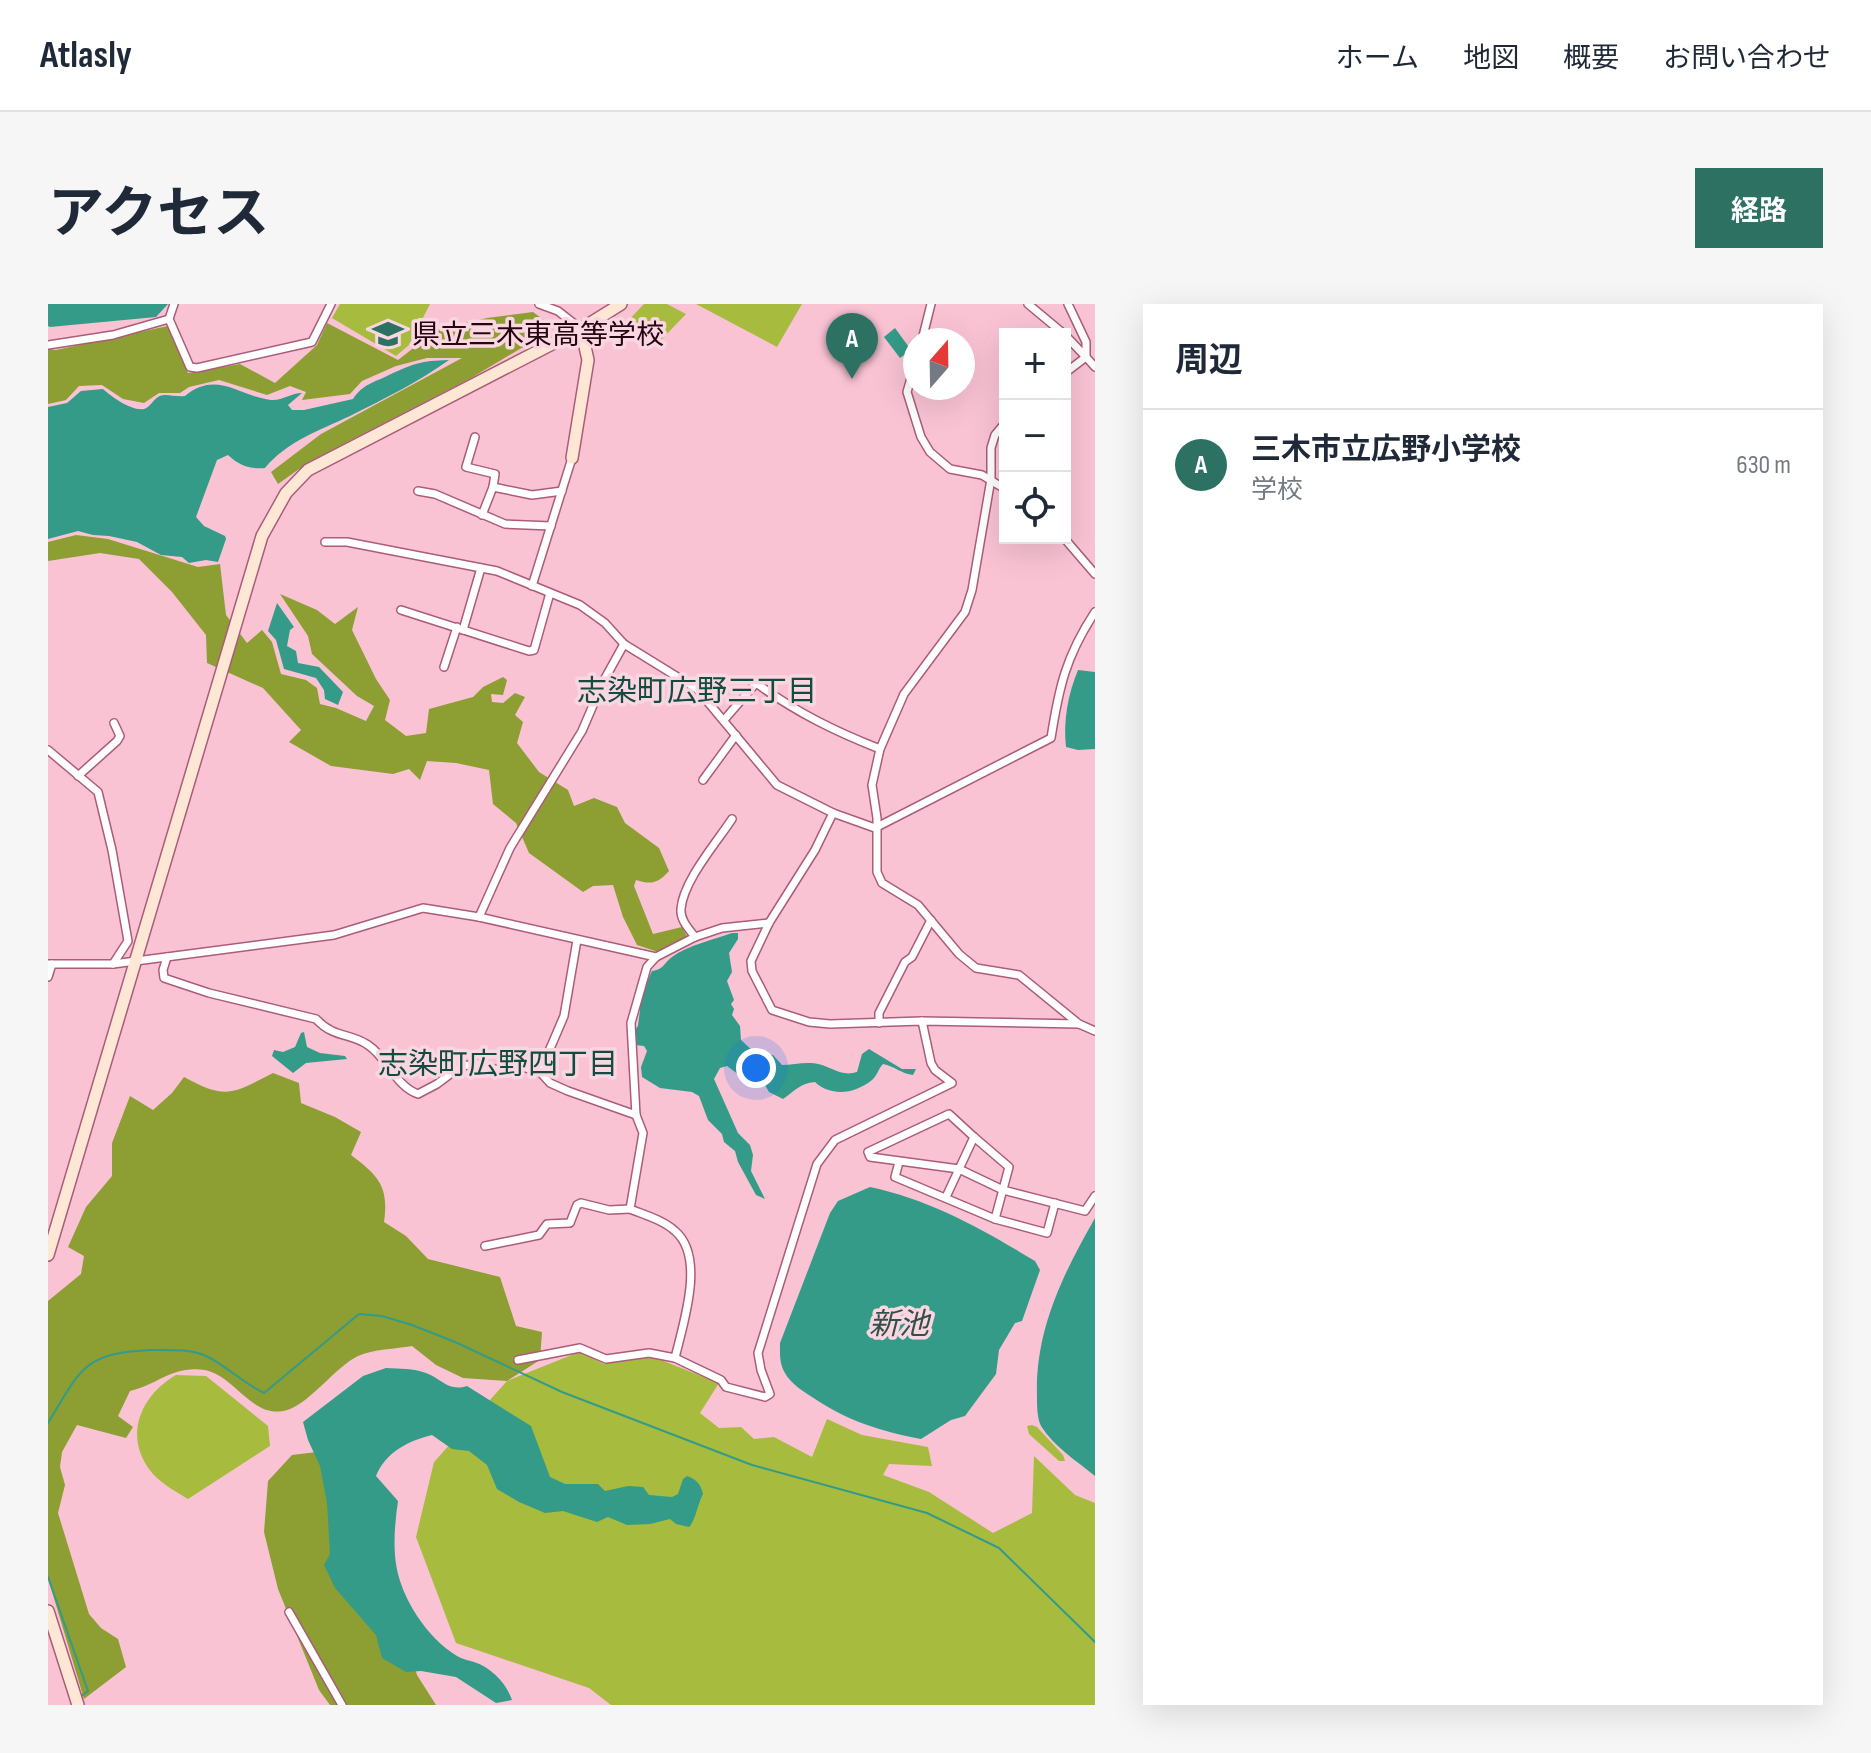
<!DOCTYPE html>
<html lang="ja">
<head>
<meta charset="utf-8">
<style>
  :root { --surface:#fff; --page:#f6f6f7; --text:#1f2937; --muted:#747a83; --line:#e0e1e3; --accent:#2d7163 }
  body { margin:0; font-family:"Sofia Sans Condensed","Noto Sans JP",sans-serif; background:var(--page); color:var(--text) }
  .controls { position:absolute; right:24px; top:24px; display:grid; overflow:hidden; border-radius:0px; box-shadow:0 8px 32px #0002 }
  .controls button { width:72px; height:72px; display:grid; place-items:center; padding:0; border:0; border-bottom:2px solid var(--line); background:var(--surface); color:var(--text); font:40px sans-serif }
  .compass { position:absolute; left:855px; top:24px; width:72px; height:72px; border-radius:50%; background:var(--surface); box-shadow:0 8px 32px #0002; rotate:20deg }
  .you { position:absolute; left:708px; top:764px; width:28px; height:28px; margin:-20px; border:6px solid #fff; border-radius:50%; background:#1a73e8; box-shadow:0 0 0 12px #1a73e833 }
  .badge { display:grid; place-items:center; width:52px; height:52px; border-radius:50%; background:var(--accent); color:#fff; font-size:26px; font-weight:700 }
  .pin { position:absolute; translate:-50% -66px; filter:drop-shadow(0 2px 4px #0008) }
  .pin::after { content:''; position:absolute; top:42px; width:28px; height:24px; background:inherit; clip-path:polygon(0 0,100% 0,50% 100%) }
  .list { margin:0; padding:0; list-style:none }
  h2 { display:flex; justify-content:space-between; align-items:center; height:104px; margin:0; padding:0 32px; font-size:34px }
  h2 small { font-size:26px; font-weight:400; color:var(--muted) }
  .list li { display:grid; grid-template-columns:52px 1fr auto; gap:24px; align-items:center; box-sizing:border-box; height:112px; padding:0 32px; border-top:2px solid var(--line) }
  .list b { display:block; font-size:30px; white-space:nowrap }
  .list p { margin:0; font-size:26px; white-space:nowrap; color:var(--muted) }
  .list em { font-size:26px; font-style:normal; color:var(--muted) }
  .icon { flex:none; width:44px; height:44px; fill:none; stroke:currentColor; stroke-width:2; stroke-linecap:round; stroke-linejoin:round }
  .map { position:relative; flex:none; width:1047px; height:1401px; overflow:hidden; border-radius:0px }
  header { display:flex; align-items:center; gap:48px; box-sizing:border-box; height:112px; padding:0 40px; background:var(--surface); border-bottom:2px solid var(--line) }
  header strong { font-size:38px }
  nav { display:flex; gap:44px; margin-inline-start:auto; font-size:28px }
  .intro { display:flex; align-items:center; justify-content:space-between; box-sizing:border-box; height:192px; padding:0 48px }
  h1 { margin:0; font-size:56px }
  .button { padding:20px 36px; border-radius:0px; background:var(--accent); color:#fff; font-size:28px; font-weight:700 }
  main { display:flex; gap:48px; padding:0 48px }
  aside { flex:1; background:var(--surface); border-radius:0px; box-shadow:0 8px 32px #0002 }
  .map>svg:first-child { display:block }
</style>
</head>
<body>
<header>
<strong>Atlasly</strong>
<nav><a>ホーム</a><a>地図</a><a>概要</a><a>お問い合わせ</a></nav>
</header>
<div class="intro"><h1>アクセス</h1><a class="button">経路</a></div>
<main>
<div class="map">
<svg width="1047" height="1401" viewBox="0 0 1047 1401">
  <rect width="100%" height="100%" fill="#f9c3d4"/>
  <!-- green -->
  <g fill="#a7bb3e">
    <polygon points="292,0 382,0 361,41 348,52 284,14"/>
    <polygon points="596,0 619,0 638,10 613,36 606,29 596,39 573,24"/>
    <polygon points="648,0 754,0 729,43"/>
    <polygon points="531,1048 556,1060 603,1052 671,1079 652,1109 671,1124 693,1123 706,1135 726,1133 764,1153 779,1115 814,1131 880,1143 884,1162 841,1160 835,1171 881,1188 945,1229 984,1209 986,1152 1027,1191 1047,1199 1047,1401 563,1401 541,1384 408,1339 368,1233 386,1158 459,1077"/>
    <path d="M 128,1071 L 158,1072 L 220,1122 L 222,1142 L 140,1195 C 127,1187 110,1178 101,1165 C 75,1129 95,1090 128,1071 Z"/>
    <polygon points="984,1121 989,1123 1015,1151 1017,1157 1011,1157 981,1130 979,1122"/>
  </g>
  <!-- forest -->
  <g fill="#8d9e32">
    <polygon points="485,8 500,19 477,29 482,39 423,74 261,158 230,180 223,168 273,130 414,54 379,54 348,62 314,77 302,90 254,96 258,88 242,82 219,91 171,76 141,83 132,89 111,89 96,99 75,95 54,81 31,82 18,96 0,100 0,45 8,46 120,22 140,69 192,60 227,79 269,41 279,19 350,56 390,25 439,14"/>
    <path d="M 28,231 L 60,235 L 150,263 L 172,260 L 178,311 L 199,339 L 214,326 L 224,338 L 233,370 L 258,376 L 269,384 L 272,400 L 288,404 L 318,417 L 326,402 L 309,392 L 264,350 L 260,332 L 232,290 L 269,306 L 287,320 L 310,303 L 304,326 L 328,375 L 342,396 L 337,416 L 358,432 L 378,429 L 381,405 L 425,393 L 435,383 L 455,373 L 459,376 L 455,391 L 443,390 L 444,398 L 455,399 L 467,389 L 477,393 L 467,411 L 475,418 L 469,439 L 491,468 L 520,486 L 526,502 L 546,494 L 569,503 L 577,519 L 611,544 L 621,567 C 610,579 604,581 588,576 L 586,582 L 605,630 L 634,623 L 640,634 L 613,649 L 589,641 L 575,613 L 565,581 L 545,582 L 535,588 L 481,549 L 468,519 L 445,500 L 441,466 L 408,459 L 379,457 L 372,476 L 361,465 L 345,470 L 283,462 L 241,438 L 253,426 L 215,384 L 159,359 L 158,331 L 124,288 L 91,255 L 52,249 L 0,257 L 0,238 Z"/>
    <path d="M 225,769 L 251,779 L 253,799 L 287,813 L 313,828 L 303,851 C 331,872 341,883 336,918 L 358,932 L 380,955 L 452,973 L 468,1022 L 494,1028 L 492,1056 L 459,1077 L 415,1074 L 388,1061 L 364,1042 C 348,1045 325,1045 310,1052 C 289,1062 262,1098 242,1105 C 206,1119 188,1072 157,1066 C 125,1061 111,1080 82,1087 L 70,1112 L 85,1123 L 78,1134 L 29,1121 L 14,1148 L 12,1163 L 17,1181 L 10,1209 L 41,1310 L 53,1324 L 70,1335 L 78,1363 L 36,1395 L 0,1274 L 0,997 L 33,970 L 36,952 L 20,943 L 38,903 L 64,872 L 64,839 L 82,792 L 105,806 L 124,789 L 136,773 C 178,796 184,790 225,769 Z"/>
    <polygon points="277,1147 360,1341 369,1371 388,1401 282,1401 271,1386 230,1285 216,1228 220,1177 244,1151"/>
  </g>
  <!-- water -->
  <g fill="#339b87">
    <polygon points="0,0 120,0 108,13 2,23 0,22"/>
    <polygon points="847,24 863,46 852,54 836,33"/>
    <path d="M 401,56 C 370,78 336,95 302,112 C 272,126 238,138 217,164 C 201,165 192,162 180,151 L 169,156 L 148,213 L 156,222 L 177,232 L 178,235 L 170,258 L 158,256 L 141,259 L 134,253 L 113,251 L 89,238 L 61,232 L 45,231 L 30,227 L 0,235 L 0,103 L 19,99 L 33,87 L 55,85 C 64,93 83,107 96,105 C 104,103 106,91 117,91 C 123,91 130,93 137,92 C 169,66 190,92 223,96 C 234,97 243,89 254,89 L 240,101 L 244,106 L 256,106 L 305,95 C 315,80 325,79 341,71 C 367,59 372,57 401,56 Z"/>
    <polygon points="229,299 246,323 242,326 239,342 248,347 250,359 271,363 295,388 290,401 277,395 276,386 268,374 236,365 228,336 220,327"/>
    <path d="M 1030,366 L 1047,368 L 1047,445 L 1030,446 L 1018,443 C 1015,417 1020,390 1030,366 Z"/>
    <path d="M 684,629 L 690,629 L 690,635 L 681,649 L 684,668 L 679,677 L 686,696 L 683,700 L 686,705 L 684,711 L 692,722 L 693,736 L 708,750 L 725,751 L 734,761 C 745,761 759,757 770,760 C 784,763 793,773 809,768 L 814,750 L 821,745 L 854,765 L 868,765 L 865,771 C 854,770 846,762 835,760 C 830,765 829,772 824,776 C 807,790 783,793 767,778 C 752,779 747,787 735,795 L 721,788 L 713,774 L 708,777 L 694,773 L 679,762 L 672,764 L 666,775 L 690,829 L 702,841 L 705,851 L 703,867 L 717,895 L 708,891 L 690,858 L 687,847 L 676,838 L 674,830 L 660,816 L 651,792 L 644,788 L 612,784 L 594,773 L 593,763 L 599,747 L 596,742 L 587,741 L 587,726 L 590,722 L 592,706 L 591,697 L 604,667 C 615,666 616,659 624,653 C 640,641 665,636 684,629 Z"/>
    <polygon points="256,728 259,743 272,749 297,752 299,755 258,759 245,769 224,752 226,746 235,748 247,743 253,729"/>
    <path d="M 822,883 C 883,896 934,925 987,957 L 992,966 L 974,1017 L 967,1019 L 951,1046 L 948,1070 L 917,1112 L 903,1116 L 873,1135 C 832,1127 799,1117 764,1093 C 755,1087 743,1080 737,1069 C 731,1059 732,1049 732,1039 L 782,909 L 790,897 Z"/>
    <path d="M 1047,914 L 1047,1172 C 1029,1157 1006,1143 993,1122 C 989,1114 989,1101 989,1092 C 987,1026 1015,970 1047,914 Z"/>
    <path d="M 338,1064 C 352,1065 365,1064 378,1069 C 394,1075 400,1088 419,1082 L 483,1122 L 502,1173 L 517,1180 L 550,1180 L 557,1187 L 580,1182 L 595,1183 L 601,1191 L 624,1193 L 630,1190 L 635,1175 L 639,1172 C 648,1175 653,1180 655,1190 C 650,1199 647,1218 641,1223 L 628,1220 L 622,1215 L 602,1220 L 579,1221 L 560,1213 L 549,1218 L 515,1207 L 497,1209 L 471,1198 L 449,1185 L 439,1161 L 421,1147 L 404,1145 L 384,1131 C 360,1137 338,1148 328,1172 L 350,1197 C 347,1218 345,1239 348,1260 C 353,1294 379,1334 409,1352 C 414,1355 420,1356 426,1358 C 444,1364 458,1379 464,1396 L 448,1399 L 408,1373 L 373,1367 L 358,1368 L 334,1354 L 328,1331 L 287,1284 L 276,1261 L 282,1250 L 279,1199 L 272,1162 L 260,1136 L 255,1118 L 315,1072 Z"/>
  </g>
  <g fill="none" stroke-linecap="round" stroke-linejoin="round">
    <!-- stream -->
    <g stroke="#339b87" stroke-width="2">
      <path d="M 0,1119 C 33,1065 35,1049 103,1046 C 120,1046 143,1045 158,1052 C 179,1062 195,1079 216,1089 L 311,1010 L 334,1012 L 364,1021 L 407,1038 L 514,1088 L 704,1161 L 879,1209 L 951,1244 L 1047,1338"/>
      <polyline points="0,1273 40,1387 32,1393"/>
    </g>
    <defs>
      <g id="street">
        <polyline points="126,0 121,15 142,63 149,64 264,38 283,0"/>
        <polyline points="491,0 510,7 533,25"/>
        <polyline points="980,0 1016,30"/>
        <polyline points="1020,0 1038,38 1038,53 1047,63"/>
        <polyline points="1017,31 1038,53 1017,69"/>
        <polyline points="874,36 883,0"/>
        <polyline points="0,41 65,31 121,15"/>
        <polyline points="867,60 859,88 873,133 882,148 902,165 934,171 957,185"/>
        <polyline points="957,119 947,131 943,144 943,175 924,286 917,308 856,390 832,445 824,481 829,514 829,568 834,579 870,601 911,650 928,664 971,671 1031,720 1047,727"/>
        <polyline points="427,133 418,163 447,170 445,183 434,211"/>
        <polyline points="445,183 484,191 514,187"/>
        <polyline points="370,187 387,190 457,220 503,222"/>
        <polyline points="1016,234 1047,270"/>
        <path d="M 277,238 L 299,238 L 449,267 L 532,301 L 557,319 L 576,340 L 649,385 L 729,481 L 785,509 L 827,524 L 1003,434 C 1011,383 1018,352 1047,308"/>
        <polyline points="484,282 524,154"/>
        <polyline points="353,306 481,347 486,346 502,289"/>
        <polyline points="415,326 433,264"/>
        <polyline points="396,363 409,323"/>
        <path d="M 676,416 L 708,379 C 748,408 786,427 832,445"/>
        <polyline points="0,446 50,488 64,546 80,637 65,660"/>
        <polyline points="30,472 69,437 72,432 66,419"/>
        <polyline points="655,476 688,431"/>
        <polyline points="785,509 767,546 721,619 703,657 704,667 724,706 761,718 782,720 874,717 1031,720"/>
        <polyline points="431,613 462,544 534,427 555,378 576,340"/>
        <path d="M 721,619 L 674,624 L 647,633 L 608,653 L 599,663 L 583,719 L 588,811 L 595,829 L 582,905 C 597,911 615,916 627,927 C 658,953 635,1020 627,1054 L 673,1076 L 678,1083 L 717,1093 L 722,1090 L 713,1066 L 710,1049 L 769,860 L 787,836 L 904,779 L 887,766 L 883,759 L 874,717"/>
        <path d="M 647,633 C 641,625 632,616 633,605 C 635,577 669,538 684,515"/>
        <path d="M 119,653 L 115,666 L 116,674 L 161,689 L 268,715 C 287,735 301,728 320,741 C 340,754 347,782 370,790 L 389,780 L 413,762 L 430,760 L 453,767 L 467,761 L 492,768 L 502,779 L 520,787 L 588,811"/>
        <polyline points="0,660 65,660 286,631 375,604 431,613 608,653"/>
        <polyline points="0,673 4,660"/>
        <polyline points="831,719 831,709 857,658 864,653 883,616"/>
        <polyline points="492,768 516,712 529,636"/>
        <polyline points="851,858 847,873 947,915 961,863 926,833"/>
        <polyline points="898,893 926,833 901,810 820,848 822,853 911,865 955,886 1037,907 1047,892"/>
        <polyline points="947,915 999,929 1007,899"/>
        <polyline points="437,942 491,931 499,920 522,919 529,901 533,899 561,906 582,905"/>
        <polyline points="470,1056 532,1044 558,1055 601,1049 627,1054"/>
        <polyline points="241,1308 294,1401"/>
      </g>
      <g id="secondary">
        <polyline points="524,154 540,56 533,25"/>
        <polyline points="0,951 214,232 238,189 260,166 533,25 573,0"/>
        <polyline points="0,1307 30,1401"/>
      </g>
    </defs>
    <!-- street casing -->
    <use href="#street" stroke="#ab5c79" stroke-width="10"/>
    <!-- secondary casing -->
    <use href="#secondary" stroke="#ab5c79" stroke-width="14"/>
    <!-- street -->
    <use href="#street" stroke="#fff" stroke-width="7"/>
    <!-- secondary -->
    <use href="#secondary" stroke="#ffe7d5" stroke-width="11"/>
  </g>
  <!-- icons -->
  <defs>
    <symbol id="school-bare" viewBox="-9 -9 18 18"><path d="M0-5L7-2L0 1L-7-2ZM-4 1L0 2.5L4 1V4Q0 6-4 4Z" fill="#2d7163" stroke="#fad6e1" stroke-width="2.5" paint-order="stroke"/></symbol>
  </defs>
  <g fill-rule="evenodd">
    <use href="#school-bare" x="318" y="8" width="44" height="44"/>
  </g>
  <g text-anchor="middle" stroke-width="7" stroke-linejoin="round" paint-order="stroke">
    <!-- poi labels -->
    <g font-size="28" fill="#240612" stroke="#fad6e1" text-anchor="start">
      <text x="364" y="40">県立三木東高等学校</text>
    </g>
    <!-- neighbourhood labels -->
    <g font-size="30" fill="#134b40" stroke="#fad6e1">
      <text x="649" y="397">志染町広野三丁目</text>
      <text x="450" y="770">志染町広野四丁目</text>
    </g>
    <!-- water labels -->
    <g font-size="30" font-style="italic" fill="#315049" stroke="#fad6e1">
      <text x="851" y="1030">新池</text>
    </g>
  </g>
</svg>
<div class="controls">
<button>+</button>
<button>−</button>
<button><svg class="icon" aria-label="locate" viewBox="0 0 24 24"><circle cx="12" cy="12" r="6"/><path d="M12 2v4M12 18v4M2 12h4M18 12h4"/></svg></button>
</div>
<svg class="compass" viewBox="-18 -18 36 36"><path d="M0-13l5 13h-10z" fill="#e53935"/><path d="M0 13l5-13h-10z" fill="#747a83"/></svg>
<div class="you"></div>
<div class="pin badge" style="left:804px;top:75px">A</div>
</div>
<aside>
<h2>周辺<small></small></h2>
<ul class="list">
<li><span class="badge">A</span><div><b>三木市立広野小学校</b><p>学校</p></div><em>630 m</em></li>
</ul>
</aside>
</main>
</body>
</html>
